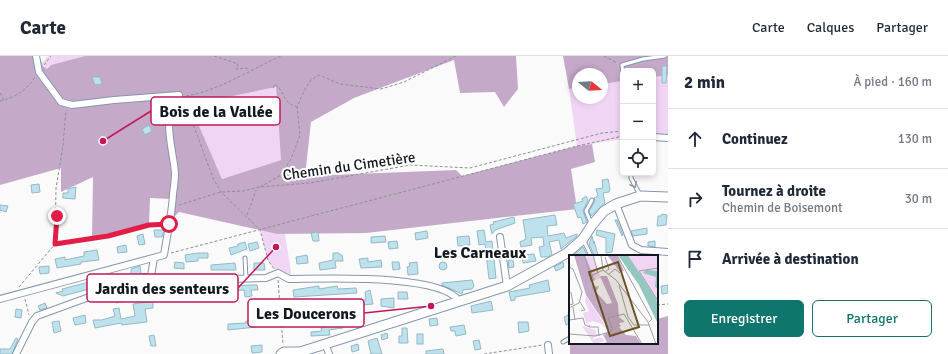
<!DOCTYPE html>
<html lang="fr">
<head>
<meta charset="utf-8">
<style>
  :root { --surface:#fff; --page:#f2f2f3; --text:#1f2937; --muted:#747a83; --line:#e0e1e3; --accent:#0f766e }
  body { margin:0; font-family:Signika,sans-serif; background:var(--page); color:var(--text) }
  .controls { position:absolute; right:12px; top:12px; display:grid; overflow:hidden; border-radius:6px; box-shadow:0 2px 6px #0003 }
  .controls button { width:36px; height:36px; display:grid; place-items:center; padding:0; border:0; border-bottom:1px solid var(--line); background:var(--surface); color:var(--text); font:20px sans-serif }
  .compass { position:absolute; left:572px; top:12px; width:36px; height:36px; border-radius:50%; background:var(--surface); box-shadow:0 2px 6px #0003; rotate:108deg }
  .stop { position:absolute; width:12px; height:12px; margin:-9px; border:3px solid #e11d48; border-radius:50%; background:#fff }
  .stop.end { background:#e11d48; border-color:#fff; box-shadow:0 1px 4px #0008 }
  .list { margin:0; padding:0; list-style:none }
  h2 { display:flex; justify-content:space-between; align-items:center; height:52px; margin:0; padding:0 16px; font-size:17px }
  h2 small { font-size:13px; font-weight:400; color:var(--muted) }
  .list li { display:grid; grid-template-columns:26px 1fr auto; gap:12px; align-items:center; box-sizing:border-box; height:60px; padding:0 16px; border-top:1px solid var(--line) }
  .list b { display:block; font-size:15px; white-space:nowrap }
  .list p { margin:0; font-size:13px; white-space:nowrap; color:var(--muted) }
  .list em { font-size:13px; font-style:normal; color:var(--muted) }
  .actions { display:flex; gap:8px; padding:12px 16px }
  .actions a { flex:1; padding:9px 0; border:1px solid var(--accent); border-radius:6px; text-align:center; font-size:14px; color:var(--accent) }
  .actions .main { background:var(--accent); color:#fff }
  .icon { flex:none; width:22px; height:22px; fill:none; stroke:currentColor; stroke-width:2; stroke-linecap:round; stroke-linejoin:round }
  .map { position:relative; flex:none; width:668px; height:298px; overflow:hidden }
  header { display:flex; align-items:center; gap:24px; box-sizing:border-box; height:56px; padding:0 20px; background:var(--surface); border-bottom:1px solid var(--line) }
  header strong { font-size:19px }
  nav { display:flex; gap:22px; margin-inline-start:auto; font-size:14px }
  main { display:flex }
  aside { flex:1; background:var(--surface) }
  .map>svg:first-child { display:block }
</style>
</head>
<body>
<header>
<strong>Carte</strong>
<nav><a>Carte</a><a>Calques</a><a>Partager</a></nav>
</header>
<main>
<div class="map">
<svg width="668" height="298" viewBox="0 0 668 298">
  <rect width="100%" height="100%" fill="#fafafa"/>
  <!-- green -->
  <g fill="#f1d5f5">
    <polygon points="48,0 85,0 51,9 47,13 42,7"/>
    <polygon points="668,19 668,81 653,81 653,21"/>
    <polygon points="623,25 623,83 577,90 569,33 578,31 578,42 602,42 602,28"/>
    <polygon points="276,31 281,104 222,123 190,49"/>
    <polygon points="260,174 277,178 285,178 292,223 278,217 278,213 274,213 268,204"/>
  </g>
  <!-- forest -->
  <g fill="#c5a9c9" fill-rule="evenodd">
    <path d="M 0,0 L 39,0 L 43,10 L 47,13 L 51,9 L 85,0 L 516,0 L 518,33 L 504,51 L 495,36 L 460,37 L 454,4 L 354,42 L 311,66 L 305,120 L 456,114 L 462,120 L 577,90 L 592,88 L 595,106 L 571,113 L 577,153 L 366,177 L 277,178 L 179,156 L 167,168 L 170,143 L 150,142 L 149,168 L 113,178 L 92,182 L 93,121 L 61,136 L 61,112 L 0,129 ZM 276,31 L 281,104 L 222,123 L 190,49 Z"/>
    <polygon points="563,0 668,0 668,19 653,21 653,15 623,15 623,25 602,28 602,18 578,18 578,31 569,33"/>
    <polygon points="668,260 668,298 570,298 570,286 657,287 657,263"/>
  </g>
  <!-- building -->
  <g fill="#bde2ee" stroke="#95b9c4">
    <polygon points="662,10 667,10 666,27 662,27"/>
    <polygon points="92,21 100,21 102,28 95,29"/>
    <polygon points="149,69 152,75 145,79 142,73"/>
    <polygon points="608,123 610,133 609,136 603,137 605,147 591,160 589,155 595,145 594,142 598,140 596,133 603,132 602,124"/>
    <polygon points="39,128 40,136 32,137 31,129"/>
    <polygon points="76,131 75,143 63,142 63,137 68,137 68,133"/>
    <polygon points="586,140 588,144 583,155 587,166 583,168 581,161 578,162 573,148 583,145 582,143"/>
    <polygon points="0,149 8,150 6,156 0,154"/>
    <polygon points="662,158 667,159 666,169 657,170 658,160 661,160"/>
    <polygon points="555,159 557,169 547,170 548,180 564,177 566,182 577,178 577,180 561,193 559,184 549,186 552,198 548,201 541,201 539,191 544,190 543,181 531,182 532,189 521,191 520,186 526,183 523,164"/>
    <polygon points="514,161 515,167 495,174 492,178 490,169 494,168 493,166"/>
    <polygon points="615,164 617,164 623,179 622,180"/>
    <polygon points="647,172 647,178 633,180 631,175"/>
    <polygon points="154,174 164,174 162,181 155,181"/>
    <polygon points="484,174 486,186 492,185 493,194 496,222 489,223 485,188 479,189 477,175"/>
    <polygon points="597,174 615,178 612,196 606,197 606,182 596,179"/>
    <polygon points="427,175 428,182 416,184 415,177"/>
    <polygon points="318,176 319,185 313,185 311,177"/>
    <polygon points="143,178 145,188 139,189 137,180"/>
    <polygon points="385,180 386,186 371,187 371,181"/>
    <polygon points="469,180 470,189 458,190 457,181"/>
    <polygon points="592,180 594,188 594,185 598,199 594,199 589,188"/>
    <polygon points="397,185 398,192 389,193 388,186"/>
    <polygon points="655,185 655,191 648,190 648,186"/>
    <polygon points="245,186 247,193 231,199 229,192 238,190 238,188"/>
    <polygon points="257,186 259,192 250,195 248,188"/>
    <polygon points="126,189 127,196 118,197 117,191"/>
    <polygon points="583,191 587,199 573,200"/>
    <polygon points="97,194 99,204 81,206 81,208 57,212 55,203 65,201 65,204 84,200 84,196"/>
    <polygon points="198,197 208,197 208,202 198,202 198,205 186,206 185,199"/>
    <polygon points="333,197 339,197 340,199 342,199 343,205 335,205 336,212 320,214 319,207 333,204"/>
    <polygon points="534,198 536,205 523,207 522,199"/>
    <polygon points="307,199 308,207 297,208 296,201"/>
    <polygon points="368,202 368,206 381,204 382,211 361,212 359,203"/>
    <polygon points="508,204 513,204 514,211 509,212"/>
    <polygon points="175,206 184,207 184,213 174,212"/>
    <polygon points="392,206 399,206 400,213 393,214"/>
    <polygon points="417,206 418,218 408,219 407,211 410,210 409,207"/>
    <polygon points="563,206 564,211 556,215 554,211"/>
    <circle cx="443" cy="210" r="4"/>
    <polygon points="235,207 236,214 211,214 211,209"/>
    <polygon points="254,207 264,207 265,214 254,214"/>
    <polygon points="49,210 49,217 40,218 39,211"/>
    <polygon points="140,210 141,217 131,221 131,213"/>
    <polygon points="472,224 474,230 472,233 463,234 462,238 442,229 442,227"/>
    <polygon points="548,224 550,235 515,241 515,244 511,245 509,236 530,232 529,229"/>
    <polygon points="93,225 95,231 89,233 63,240 56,237 63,235 62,233"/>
    <polygon points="251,229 257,229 258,234 251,234 252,240 245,241 244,234 232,235 232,230"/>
    <polygon points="668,229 668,237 662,238 661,230"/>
    <polygon points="319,230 319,233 337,230 338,233 356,232 357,237 294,241 293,234"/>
    <polygon points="370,234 373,248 364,249 363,244 366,244 365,236"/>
    <polygon points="124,236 125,245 116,247 114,240"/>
    <polygon points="398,236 407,236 408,243 398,243"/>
    <polygon points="394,242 394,252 381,250 381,243"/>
    <polygon points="153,245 153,252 145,253 147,266 122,269 121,267 95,272 93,264 102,264 115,260 113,253 119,252 121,263 135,260 133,248"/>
    <polygon points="491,245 493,254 472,257 471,250"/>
    <polygon points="45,247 47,252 40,254 38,250"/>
    <polygon points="16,253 22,254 21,262 15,261"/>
    <polygon points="322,256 329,256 330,264 342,263 343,272 329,274 330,279 311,280 311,276 322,275 321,272 323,272"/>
    <polygon points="85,259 86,267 75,269 73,262"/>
    <polygon points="568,259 570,267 566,269 564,261"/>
    <polygon points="437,262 438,269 430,270 429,263"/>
    <polygon points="59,265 61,275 54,277 52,266"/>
    <polygon points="246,265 256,265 256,271 228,274 228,268 246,267"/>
    <polygon points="518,266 528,266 529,275 519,277"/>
    <polygon points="464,269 466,278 456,280 455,275 451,275 450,271"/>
    <polygon points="402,272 407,272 408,287 399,287 399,280 402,280"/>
    <polygon points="387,277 388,282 382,284 381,279"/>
    <rect x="417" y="278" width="6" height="10"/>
    <polygon points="154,279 156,290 151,290 149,280"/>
    <polygon points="16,282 18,283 12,298 0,298 0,293 10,293"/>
    <polygon points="377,282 382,298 371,298 368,285"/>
    <polygon points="479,284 481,293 475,294 473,285"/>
    <polygon points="358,288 359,294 352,296 351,290"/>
    <polygon points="262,289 262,296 252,297 251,290"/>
    <polygon points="443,293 444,298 426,298 426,295"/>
  </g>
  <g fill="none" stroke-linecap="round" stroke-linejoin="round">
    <defs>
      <g id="lane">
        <polyline points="623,18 622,9 643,3 665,0"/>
        <polyline points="631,117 631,122 640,139"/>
        <polyline points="591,167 586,155 592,144"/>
        <polyline points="584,185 591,200"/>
        <polyline points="245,202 246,222"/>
        <polyline points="563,286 570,282"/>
      </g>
      <g id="street">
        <polyline points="653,81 668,82"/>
        <polyline points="616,148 632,189 641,194 668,196"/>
        <polyline points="500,181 507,230"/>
        <polyline points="151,220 154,202"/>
        <path d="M 0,243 L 164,199 C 167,179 172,159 173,138 C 174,131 175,124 175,117 C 174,97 160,58 179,44 L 179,39 L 114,44 L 72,49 L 61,46 L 39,16 L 36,0"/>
        <polyline points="325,287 329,298"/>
        <polyline points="548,289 549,298"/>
        <path d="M 16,298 L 32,266 L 37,260 L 144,221 L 194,224 L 266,222 L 278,217 L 289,223 C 321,223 441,217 459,245"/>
      </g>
      <g id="secondary">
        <polyline points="281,298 284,296 298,296"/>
        <polyline points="294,298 507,230 567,197 583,183 592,169 604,155 616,148 640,140 668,141"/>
      </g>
    </defs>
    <!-- lane casing -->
    <use href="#lane" stroke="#8397ae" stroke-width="5"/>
    <!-- street casing -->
    <use href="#street" stroke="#8397ae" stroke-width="8"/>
    <!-- secondary casing -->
    <use href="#secondary" stroke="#8397ae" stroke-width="11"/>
    <!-- path -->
    <g stroke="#8c9094" stroke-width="1" stroke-dasharray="3 2" stroke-linecap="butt">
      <polyline points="214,0 238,8 236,13 247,12 247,15"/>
      <polyline points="604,0 617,7"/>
      <polyline points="44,9 51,0"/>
      <path d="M 273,32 L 275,28 C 286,36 281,46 297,51"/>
      <polyline points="0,37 4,44"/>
      <path d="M 186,40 C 220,34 250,14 281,0"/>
      <path d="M 0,45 C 16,41 26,35 35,21"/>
      <polyline points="185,46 213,122 221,136 260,174 268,204 274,213"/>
      <polyline points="260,131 281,119 291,103 300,79 297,51 304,35 311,24 319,19 340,28 381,33 404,26 456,0"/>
      <polyline points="179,149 221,136 244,135 259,131 310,127 410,109 470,112 602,77 623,75"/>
      <polyline points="247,159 256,134"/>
      <polyline points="56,188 108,180 134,172 163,168"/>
      <polyline points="171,197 577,90 623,80"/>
      <polyline points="278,224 283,289"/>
      <polyline points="19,231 55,188 56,132 63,90 66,54"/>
      <polyline points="25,243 29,259"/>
      <polyline points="657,249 668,248"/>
      <polyline points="484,298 543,289"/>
    </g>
    <!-- lane -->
    <use href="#lane" stroke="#fff" stroke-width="3"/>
    <!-- street -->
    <use href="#street" stroke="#fff" stroke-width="6"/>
    <!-- secondary -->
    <use href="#secondary" stroke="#fff" stroke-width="9"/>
  </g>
  <!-- one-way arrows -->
  <defs><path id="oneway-chevron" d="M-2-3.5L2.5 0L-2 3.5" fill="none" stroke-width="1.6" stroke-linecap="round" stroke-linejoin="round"/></defs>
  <use stroke="#94989c" href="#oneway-chevron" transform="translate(634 129) rotate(63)"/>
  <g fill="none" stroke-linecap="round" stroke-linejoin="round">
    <!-- route -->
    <polyline stroke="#e11d48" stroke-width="5" points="57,160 55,188 108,180 149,169 169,168"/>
  </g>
  <g text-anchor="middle" stroke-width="4" stroke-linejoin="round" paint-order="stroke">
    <!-- street labels -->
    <g font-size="15" fill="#121922" stroke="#fff">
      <text transform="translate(349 110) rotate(-8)" y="5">Chemin du Cimetière</text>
    </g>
    <!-- neighbourhood labels -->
    <g font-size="16" font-weight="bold" fill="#121922" stroke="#fff">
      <text x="480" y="202">Les Carneaux</text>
    </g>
  </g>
  <!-- overview -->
  <g transform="translate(569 199)">
    <rect width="89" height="89" fill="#fafafa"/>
    <path d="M 18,0 L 24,2 L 32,23 L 26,25 L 17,6 ZM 59,0 L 89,0 L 89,49 L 86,42 ZM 17,41 L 40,76 L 40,77 L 33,69 L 24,66 L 17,68 L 14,58 L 20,56 L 16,47 ZM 13,71 L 27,75 L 27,79 L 34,80 L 25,82 L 23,85 L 31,82 L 36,86 L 25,89 Z" fill="#f1d5f5"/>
    <path d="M 5,0 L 16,0 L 26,25 L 22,27 L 24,32 L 30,31 L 27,37 L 38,49 L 43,48 L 31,21 L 38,21 L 49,49 L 50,62 L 56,67 L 50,68 L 52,71 L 50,72 L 57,80 L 67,81 L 72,89 L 32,89 L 38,87 L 34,80 L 41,76 L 17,40 ZM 38,0 L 48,0 L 55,16 L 51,17 Z" fill="#c5a9c9"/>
    <path d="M 49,0 L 59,0 L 86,42 L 89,49 L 89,69 L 70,30 ZM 77,15 L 89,16 L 89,34 L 86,32 L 87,22 L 74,18 Z" fill="#93c7bf"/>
    <path fill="none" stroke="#9da0a4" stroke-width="1" d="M 15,0 L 22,21 L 34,15M 24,0 L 29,18M 32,0 L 34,15 L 47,25 L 79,67 L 87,89M 48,0 L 83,64 L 80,67M 0,12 L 4,14 L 13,37 L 10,48 L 0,53M 89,13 L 70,16 L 89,46M 36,17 L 40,14 L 36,2M 40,19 L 46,14 L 51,18M 50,30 L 59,62 L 65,70 L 80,70M 11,47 L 16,55 L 12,56M 0,50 L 4,49 L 2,37M 4,52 L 6,65M 14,63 L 16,70 L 21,72 L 20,70M 0,65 L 14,63M 21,72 L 29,72 L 30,81M 0,79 L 26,81 L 41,77 L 43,73 L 39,63 L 55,59 L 73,89"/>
    <path fill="#6b5223" fill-opacity="0.15" stroke="#6b5223" stroke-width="2" d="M 49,7 L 70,72 L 41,81 L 20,17 Z"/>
    <rect width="89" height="89" fill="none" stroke="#121922" stroke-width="2"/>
  </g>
  <!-- callouts -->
  <path fill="none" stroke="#c2185b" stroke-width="1.5" d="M103 85L151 55M276 191L238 232M431 250L364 257"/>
  <g fill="#c2185b" stroke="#fff" stroke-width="1.5">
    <circle cx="103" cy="85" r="4"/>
    <circle cx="276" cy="191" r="4"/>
    <circle cx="431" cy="250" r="4"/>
  </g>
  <g fill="#fff" stroke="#c2185b" stroke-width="1.5">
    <rect x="151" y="41" width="129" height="28" rx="4"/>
    <rect x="87" y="218" width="151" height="28" rx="4"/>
    <rect x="248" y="243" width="116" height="28" rx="4"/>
  </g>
  <g font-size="16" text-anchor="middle" font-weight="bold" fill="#121922">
    <text x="216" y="61">Bois de la Vallée</text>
    <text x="162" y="238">Jardin des senteurs</text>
    <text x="306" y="263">Les Doucerons</text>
  </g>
</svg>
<div class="controls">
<button>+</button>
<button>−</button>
<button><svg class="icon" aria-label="locate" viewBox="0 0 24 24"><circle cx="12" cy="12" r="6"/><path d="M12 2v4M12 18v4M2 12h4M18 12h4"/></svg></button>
</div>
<svg class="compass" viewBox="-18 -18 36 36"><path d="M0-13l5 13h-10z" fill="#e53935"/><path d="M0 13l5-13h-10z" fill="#747a83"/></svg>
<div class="stop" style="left:169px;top:168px"></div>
<div class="stop end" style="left:57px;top:160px"></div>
</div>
<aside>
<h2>2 min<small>À pied · 160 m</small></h2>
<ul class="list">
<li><svg class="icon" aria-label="ahead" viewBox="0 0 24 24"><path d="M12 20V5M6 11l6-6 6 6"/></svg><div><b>Continuez</b></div><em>130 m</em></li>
<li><svg class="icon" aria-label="right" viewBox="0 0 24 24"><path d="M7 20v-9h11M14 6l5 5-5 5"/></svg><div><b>Tournez à droite</b><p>Chemin de Boisemont</p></div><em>30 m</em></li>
<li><svg class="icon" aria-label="arrive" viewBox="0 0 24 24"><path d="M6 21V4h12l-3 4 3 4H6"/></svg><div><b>Arrivée à destination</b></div></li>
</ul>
<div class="actions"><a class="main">Enregistrer</a><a>Partager</a></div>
</aside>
</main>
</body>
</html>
